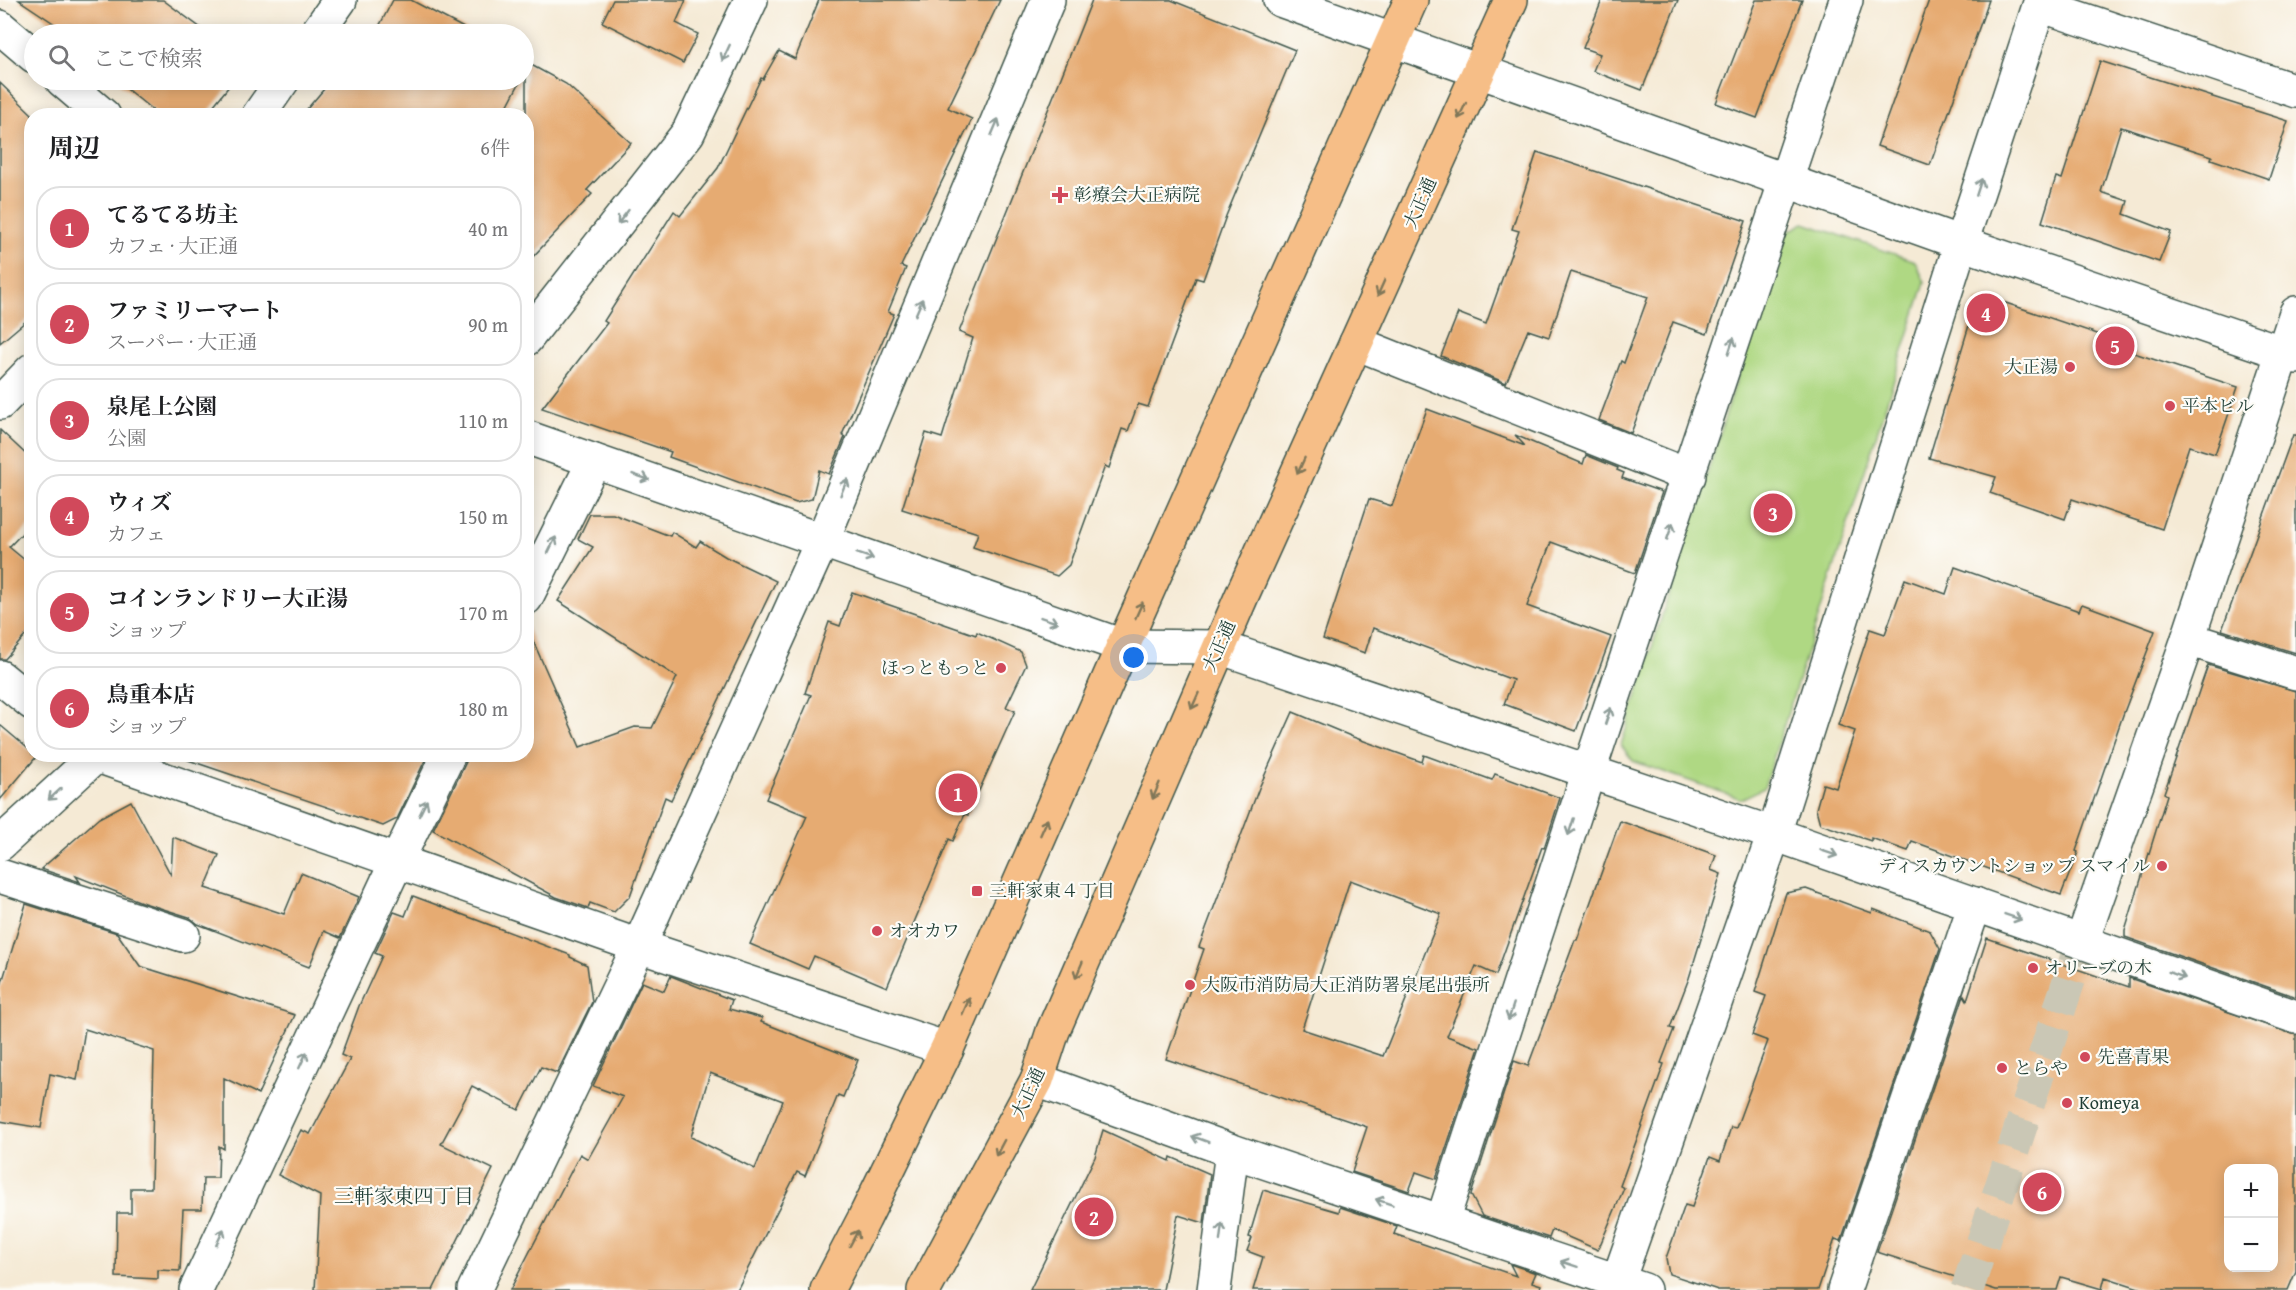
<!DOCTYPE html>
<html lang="ja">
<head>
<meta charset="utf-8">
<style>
  :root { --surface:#fff; --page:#f6f6f6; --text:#202124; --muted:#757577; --line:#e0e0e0; --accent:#d1495b }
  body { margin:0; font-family:"Gentium Book Plus","Noto Serif JP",serif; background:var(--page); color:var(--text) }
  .controls { position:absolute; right:18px; bottom:18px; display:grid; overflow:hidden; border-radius:12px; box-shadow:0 3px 15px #0003 }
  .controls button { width:54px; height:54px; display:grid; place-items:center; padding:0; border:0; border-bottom:2px solid var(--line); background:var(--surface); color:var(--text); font:30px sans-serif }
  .you { position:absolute; left:1134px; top:658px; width:21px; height:21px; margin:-15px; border:4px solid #fff; border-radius:50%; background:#1a73e8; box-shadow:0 0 0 9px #1a73e833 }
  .badge { display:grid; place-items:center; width:39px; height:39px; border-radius:50%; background:var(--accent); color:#fff; font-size:20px; font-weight:700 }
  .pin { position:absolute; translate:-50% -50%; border:3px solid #fff; box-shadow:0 2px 6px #0006 }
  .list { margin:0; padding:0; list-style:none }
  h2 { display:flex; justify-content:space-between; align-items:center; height:78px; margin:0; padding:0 24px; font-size:26px }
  h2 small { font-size:20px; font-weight:400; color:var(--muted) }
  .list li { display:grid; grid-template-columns:39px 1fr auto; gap:18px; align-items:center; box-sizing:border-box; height:84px; margin:0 12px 12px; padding:0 12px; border:2px solid var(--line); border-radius:24px }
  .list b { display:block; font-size:22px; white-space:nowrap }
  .list p { margin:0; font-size:20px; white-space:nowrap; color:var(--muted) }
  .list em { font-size:20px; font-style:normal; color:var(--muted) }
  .icon { flex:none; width:33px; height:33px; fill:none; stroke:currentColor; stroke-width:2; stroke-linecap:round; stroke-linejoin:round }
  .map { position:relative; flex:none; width:2296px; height:1290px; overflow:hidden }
  .search { position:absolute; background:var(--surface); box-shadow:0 3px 15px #0003; left:24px; top:24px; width:510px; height:66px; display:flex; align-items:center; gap:15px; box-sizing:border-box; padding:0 21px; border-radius:33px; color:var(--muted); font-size:22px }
  .panel { position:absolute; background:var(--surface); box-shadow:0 3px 15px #0003; left:24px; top:108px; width:510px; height:654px; border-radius:24px }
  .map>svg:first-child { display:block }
</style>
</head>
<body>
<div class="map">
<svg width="2296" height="1290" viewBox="0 0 2296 1290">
  <rect width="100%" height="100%" fill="#fdfcf7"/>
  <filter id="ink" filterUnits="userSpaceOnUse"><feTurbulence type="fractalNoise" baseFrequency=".0167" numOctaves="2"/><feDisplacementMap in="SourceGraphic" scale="12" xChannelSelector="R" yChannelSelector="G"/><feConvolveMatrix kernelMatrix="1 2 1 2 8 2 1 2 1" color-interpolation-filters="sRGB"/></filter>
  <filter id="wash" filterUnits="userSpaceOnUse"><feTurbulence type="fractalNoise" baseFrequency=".008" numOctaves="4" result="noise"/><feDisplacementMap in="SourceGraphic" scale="24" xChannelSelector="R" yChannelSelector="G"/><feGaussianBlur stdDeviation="1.35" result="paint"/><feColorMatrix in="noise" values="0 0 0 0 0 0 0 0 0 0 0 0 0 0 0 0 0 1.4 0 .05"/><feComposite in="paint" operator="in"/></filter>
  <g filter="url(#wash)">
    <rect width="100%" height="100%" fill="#f5ead5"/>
    <!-- green -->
    <polygon fill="#afd883" stroke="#678a5c" stroke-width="1.5" points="1804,223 1915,261 1925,282 1764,788 1741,799 1633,761 1621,745 1783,234"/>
    <g id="blocks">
      <!-- building -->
      <g fill="#e6ab72" fill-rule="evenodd">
        <polygon points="19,0 163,0 209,34 70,34"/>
        <polygon points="393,0 411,0 475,34 362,34 367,28 375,34"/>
        <polygon points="613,0 686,0 676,23 698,34 683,63 602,22"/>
        <polygon points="819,0 1000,0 948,108 972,119 901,266 906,268 888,312 894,314 842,435 845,437 829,474 819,470 812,499 796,503 669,457 671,452 542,408 607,323 604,321 674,211 680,216 718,168 761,78 763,79 779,51 795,59"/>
        <polygon points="1092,0 1171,0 1295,50 1226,216 1203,280 1196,278 1148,407 1138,404 1128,431 1122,429 1109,468 1105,466 1069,565 1057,576 973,547 978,533 902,509 926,433 942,438 973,338 959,332"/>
        <polygon points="1602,0 1678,0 1642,90 1593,71 1600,54 1583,48"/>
        <polygon points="1756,0 1802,0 1757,118 1716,103"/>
        <polygon points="1929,0 1989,0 1930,165 1877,146"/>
        <polygon points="524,61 566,84 631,143 587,190 592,194 526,264 526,69 524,75"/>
        <polygon points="2100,61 2288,121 2269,179 2211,159 2212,156 2121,127 2101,192 2128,201 2124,214 2171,232 2159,262 2042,222 2056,177 2062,179"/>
        <polygon points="120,80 234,80 205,116 160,116 118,82"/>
        <polygon points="326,80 521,80 502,116 301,116 330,82"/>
        <polygon points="0,83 32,114 32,316 0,343"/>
        <polygon points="1537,152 1746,221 1707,334 1673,322 1631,433 1599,420 1621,361 1624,363 1648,297 1571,272 1549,337 1528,330 1506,383 1441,356 1458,313 1486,324 1519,231 1512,229"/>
        <polygon points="1991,298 2127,344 2125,350 2238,387 2215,454 2189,446 2162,529 2072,499 2065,519 1990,493 1996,477 1929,458 1976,302"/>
        <polygon points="1427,409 1525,446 1515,435 1583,464 1586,455 1618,468 1617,470 1624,473 1622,478 1662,492 1635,573 1551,542 1527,606 1611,637 1576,731 1504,704 1513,680 1373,628 1365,653 1323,639 1369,499 1392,506"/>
        <polygon points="0,430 32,460 32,523 9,547 32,566 32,628 5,659 0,659"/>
        <polygon points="2293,435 2296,435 2296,653 2222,630"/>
        <polygon points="590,514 613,514 670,536 672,532 696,547 700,541 726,557 776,581 671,800 665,797 630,896 614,912 590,903 588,908 556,897 433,830 466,762 467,754 526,754 526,625 580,747 635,727 652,728 677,677 558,601 593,547 578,539"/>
        <polygon points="1955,567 2079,611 2082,604 2155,631 2123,715 2076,851 2078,852 2061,895 1912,841 1908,851 1871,838 1871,841 1820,824 1816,809 1823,784 1836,788 1855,731 1838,725 1870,629 1885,634 1905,579 1946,594"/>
        <polygon points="852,592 976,635 977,632 1021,652 1026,665 1006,707 1015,711 968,815 965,814 953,841 949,839 887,987 814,956 808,969 750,944 807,816 766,799 811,695 805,693 829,622 840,626"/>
        <polygon points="2208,665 2296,691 2296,997 2125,937 2125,931 2167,795 2164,793"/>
        <path d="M 1293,712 L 1353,737 L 1422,762 L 1424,755 L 1492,780 L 1495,774 L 1560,798 L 1544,848 L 1542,847 L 1496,975 L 1476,966 L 1447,1036 L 1479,1048 L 1436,1179 L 1416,1172 L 1409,1191 L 1352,1172 L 1367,1127 L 1166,1059 L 1204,949 L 1199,947 L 1259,788 ZM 1350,880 L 1441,914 L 1383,1056 L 1302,1029 Z"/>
        <polygon points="0,725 32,752 32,754 37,756 0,800"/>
        <polygon points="189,754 428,754 397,819 383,826 188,760"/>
        <polygon points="131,801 171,875 173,837 219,855 205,888 284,914 301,873 359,897 340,938 324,931 309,967 198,924 189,917 144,903 76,876 80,882 41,869 99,818"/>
        <polygon points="1620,821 1716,855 1711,870 1721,874 1689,978 1670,1028 1674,1029 1661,1063 1664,1064 1620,1186 1624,1188 1598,1250 1552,1230 1549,1238 1482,1216 1471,1195 1514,1061 1528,1066 1575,940 1577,940"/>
        <polygon points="1806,889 1872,913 1873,909 1930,931 1940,949 1841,1241 1835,1239 1818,1290 1718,1290 1669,1274 1666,1258 1685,1205 1692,1207 1710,1157 1720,1161 1731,1127 1736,1128 1768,1041 1752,1035 1766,996 1755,992 1786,893"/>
        <polygon points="413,896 570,955 570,957 587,965 592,1002 557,1073 541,1067 519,1110 472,1086 441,1144 493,1169 433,1290 315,1290 320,1196 278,1175 301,1130 310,1134 350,1059 341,1055 359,1006 382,956 375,953 394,912 405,916"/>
        <polygon points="26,904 117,933 140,966 295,1015 258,1094 224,1078 224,1149 219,1146 218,1178 203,1178 202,1209 183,1209 180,1271 158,1270 158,1279 116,1277 117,1213 131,1213 131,1188 151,1188 154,1051 85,1029 77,1080 50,1074 41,1128 0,1121 0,989"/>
        <path d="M 1987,938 L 2129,987 L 2129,978 L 2296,1035 L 2296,1271 L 2288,1290 L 2145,1290 L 2105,1277 L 2102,1289 L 2061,1277 L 2057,1290 L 1996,1290 L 1877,1252 L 1964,995 L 1967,1000 ZM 2229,1168 L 2274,1168 L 2274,1268 L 2229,1268 Z"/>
        <path d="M 671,976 L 732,1000 L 729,1009 L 762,1018 L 761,1022 L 858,1060 L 843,1097 L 838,1095 L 805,1176 L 797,1172 L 737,1290 L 510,1290 L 580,1154 L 588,1159 L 623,1097 L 593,1086 L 642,982 L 664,991 ZM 710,1073 L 783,1101 L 755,1169 L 691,1137 Z"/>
        <polygon points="1103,1130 1170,1161 1171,1157 1210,1174 1204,1223 1178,1215 1163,1290 1030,1290 1095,1157"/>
        <polygon points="1263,1190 1339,1212 1340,1207 1397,1226 1394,1234 1516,1276 1510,1264 1536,1273 1532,1282 1541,1285 1540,1290 1253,1290 1263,1257 1247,1251 1252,1238 1249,1237"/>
      </g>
    </g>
  </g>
  <g filter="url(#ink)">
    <use href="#blocks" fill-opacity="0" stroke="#3f574c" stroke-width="1.5"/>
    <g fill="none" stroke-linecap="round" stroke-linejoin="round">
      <!-- minor-tunnel -->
      <polyline stroke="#cac7b5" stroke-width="33" stroke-dasharray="33 16" stroke-linecap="butt" points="1967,1290 2082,941"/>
      <defs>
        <g id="minor">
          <polyline points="1280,0 1961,243 2296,357"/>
          <polyline points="2040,5 2296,91"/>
          <polyline points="0,27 34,56"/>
          <polyline points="316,34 340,0"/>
          <polyline points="62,80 104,116"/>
          <polyline points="258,116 283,80"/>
          <polyline points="526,339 688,133 751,0"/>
          <polyline points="1356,343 1689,476"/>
          <polyline points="0,403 32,370"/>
          <polyline points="526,437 1123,646 1219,647 1774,834 2296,1017"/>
          <polyline points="526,598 594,461"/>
          <polyline points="2188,639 2296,673"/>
          <polyline points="0,677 32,703"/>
          <polyline points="92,754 639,946 947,1049"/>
          <polyline points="0,844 98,754"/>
          <polyline points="0,876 183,935"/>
          <polyline points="2082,941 2188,639 2296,313"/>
          <polyline points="1037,1080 1232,1151 1644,1290"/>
          <polyline points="1442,1222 1589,771 1846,0"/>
          <polyline points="1618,1281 1774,834 1961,243 2041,0"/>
          <polyline points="196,1290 397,861 449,754"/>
          <polyline points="474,1290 639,946 822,541 1048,0"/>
          <polyline points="1214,1290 1232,1151"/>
          <polyline points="1844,1290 1975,904"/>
        </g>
        <g id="major">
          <polyline points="827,1290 864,1219 947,1049 1123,646 1411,0"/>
          <polyline points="924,1290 1037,1080 1053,1031 1243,593 1511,0"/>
        </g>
      </defs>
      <!-- minor casing -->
      <use href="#minor" stroke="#3f574c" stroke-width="36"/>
      <!-- major casing -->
      <use href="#major" stroke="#3f574c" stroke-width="36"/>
      <!-- minor -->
      <use href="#minor" stroke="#fff" stroke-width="33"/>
      <!-- major -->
      <use href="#major" stroke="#f6be87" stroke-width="33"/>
    </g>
    <!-- one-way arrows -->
    <defs><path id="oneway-shaft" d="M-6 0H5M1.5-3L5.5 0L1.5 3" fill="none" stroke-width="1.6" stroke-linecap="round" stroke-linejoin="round" transform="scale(1.5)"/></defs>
    <g stroke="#8f9e9a">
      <use href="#oneway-shaft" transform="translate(726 53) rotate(115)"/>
      <use href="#oneway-shaft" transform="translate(995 127) rotate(-67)"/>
      <use href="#oneway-shaft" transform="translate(1979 187) rotate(-72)"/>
      <use href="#oneway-shaft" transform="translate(623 217) rotate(128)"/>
      <use href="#oneway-shaft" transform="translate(919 307) rotate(-67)"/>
      <use href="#oneway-shaft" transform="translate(1731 346) rotate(-72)"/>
      <use href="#oneway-shaft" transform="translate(641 477) rotate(19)"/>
      <use href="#oneway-shaft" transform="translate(844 487) rotate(-67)"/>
      <use href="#oneway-shaft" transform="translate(1670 531) rotate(-71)"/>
      <use href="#oneway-shaft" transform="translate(552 545) rotate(-64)"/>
      <use href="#oneway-shaft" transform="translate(865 556) rotate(19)"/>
      <use href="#oneway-shaft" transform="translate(1049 620) rotate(19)"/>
      <use href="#oneway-shaft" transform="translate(1608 716) rotate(-71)"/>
      <use href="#oneway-shaft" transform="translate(55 794) rotate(138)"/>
      <use href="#oneway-shaft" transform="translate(423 808) rotate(-64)"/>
      <use href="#oneway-shaft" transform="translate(1571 827) rotate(108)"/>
      <use href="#oneway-shaft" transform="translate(1829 853) rotate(19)"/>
      <use href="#oneway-shaft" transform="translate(2013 917) rotate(19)"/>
      <use href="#oneway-shaft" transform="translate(2177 975) rotate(20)"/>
      <use href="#oneway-shaft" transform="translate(1511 1012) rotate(108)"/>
      <use href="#oneway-shaft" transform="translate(303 1060) rotate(-65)"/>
      <use href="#oneway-shaft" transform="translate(1200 1139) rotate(-160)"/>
      <use href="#oneway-shaft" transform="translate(1384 1202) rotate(-161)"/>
      <use href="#oneway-shaft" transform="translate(1221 1232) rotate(-83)"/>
      <use href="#oneway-shaft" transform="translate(220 1237) rotate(-65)"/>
      <use href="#oneway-shaft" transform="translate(1569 1264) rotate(-162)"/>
    </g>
    <g stroke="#807759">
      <use href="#oneway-shaft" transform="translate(1462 111) rotate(116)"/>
      <use href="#oneway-shaft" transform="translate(1381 288) rotate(114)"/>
      <use href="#oneway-shaft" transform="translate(1301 466) rotate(114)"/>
      <use href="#oneway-shaft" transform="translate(1139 610) rotate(-66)"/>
      <use href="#oneway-shaft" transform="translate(1195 701) rotate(114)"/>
      <use href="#oneway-shaft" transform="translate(1156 791) rotate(113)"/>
      <use href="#oneway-shaft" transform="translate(1044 827) rotate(-66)"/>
      <use href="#oneway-shaft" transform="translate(1079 970) rotate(113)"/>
      <use href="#oneway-shaft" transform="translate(966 1006) rotate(-66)"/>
      <use href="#oneway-shaft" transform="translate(1000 1148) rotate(118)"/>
      <use href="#oneway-shaft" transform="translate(854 1238) rotate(-62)"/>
    </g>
  </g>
  <!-- markers -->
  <g fill="#d1495b" stroke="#fdfcf7" stroke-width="2">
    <path d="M1057 186h6v6h6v6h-6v6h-6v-6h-6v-6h6z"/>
    <circle cx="2070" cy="367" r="6"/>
    <circle cx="2170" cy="406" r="6"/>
    <circle cx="1001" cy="668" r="6"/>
    <circle cx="2162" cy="866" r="6"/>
    <rect x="971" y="885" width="12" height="12" rx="3"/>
    <circle cx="877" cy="931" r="6"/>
    <circle cx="2033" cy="968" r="6"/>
    <circle cx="1190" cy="985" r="6"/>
    <circle cx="2085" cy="1057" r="6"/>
    <circle cx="2002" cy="1068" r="6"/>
    <circle cx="2067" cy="1103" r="6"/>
  </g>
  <g text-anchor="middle" stroke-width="4.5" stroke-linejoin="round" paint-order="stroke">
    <!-- poi labels -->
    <g font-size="18" fill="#1f3d34" stroke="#fdfcf7" text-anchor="start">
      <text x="1074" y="201">彰療会大正病院</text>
      <text x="2058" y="373" text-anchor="end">大正湯</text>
      <text x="2182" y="412">平本ビル</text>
      <text x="989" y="674" text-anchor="end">ほっともっと</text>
      <text x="2150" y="872" text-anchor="end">ディスカウントショップ スマイル</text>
      <text x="989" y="897">三軒家東４丁目</text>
      <text x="889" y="937">オオカワ</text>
      <text x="2045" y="974">オリーブの木</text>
      <text x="1202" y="991">大阪市消防局大正消防署泉尾出張所</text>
      <text x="2097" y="1063">先喜青果</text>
      <text x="2014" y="1074">とらや</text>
      <text x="2079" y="1109">Komeya</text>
    </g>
    <!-- street labels -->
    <g font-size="18" fill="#1f3d34" stroke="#fdfcf7">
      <text transform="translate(1420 203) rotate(-66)" y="6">大正通</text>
      <text transform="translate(1219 646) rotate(-66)" y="6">大正通</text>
      <text transform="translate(1028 1093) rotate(-65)" y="6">大正通</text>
    </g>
    <!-- neighbourhood labels -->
    <g font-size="20" fill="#1f3d34" stroke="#fdfcf7">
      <text x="404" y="1203">三軒家東四丁目</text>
    </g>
  </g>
</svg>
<div class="controls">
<button>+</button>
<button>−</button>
</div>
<div class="you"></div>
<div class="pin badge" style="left:958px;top:793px">1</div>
<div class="pin badge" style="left:1094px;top:1217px">2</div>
<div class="pin badge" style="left:1773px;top:513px">3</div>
<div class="pin badge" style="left:1986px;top:313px">4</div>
<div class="pin badge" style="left:2115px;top:346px">5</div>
<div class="pin badge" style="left:2042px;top:1192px">6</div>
<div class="search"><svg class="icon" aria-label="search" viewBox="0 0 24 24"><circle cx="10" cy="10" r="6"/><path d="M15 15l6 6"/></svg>ここで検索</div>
<section class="panel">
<h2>周辺<small>6件</small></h2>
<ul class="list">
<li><span class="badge">1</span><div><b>てるてる坊主</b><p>カフェ · 大正通</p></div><em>40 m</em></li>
<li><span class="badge">2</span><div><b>ファミリーマート</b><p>スーパー · 大正通</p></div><em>90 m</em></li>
<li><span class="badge">3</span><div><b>泉尾上公園</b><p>公園</p></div><em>110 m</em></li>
<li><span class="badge">4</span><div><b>ウィズ</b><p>カフェ</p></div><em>150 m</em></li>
<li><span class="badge">5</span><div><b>コインランドリー大正湯</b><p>ショップ</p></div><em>170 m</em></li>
<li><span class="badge">6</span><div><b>鳥重本店</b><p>ショップ</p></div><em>180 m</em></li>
</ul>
</section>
</div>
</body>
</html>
